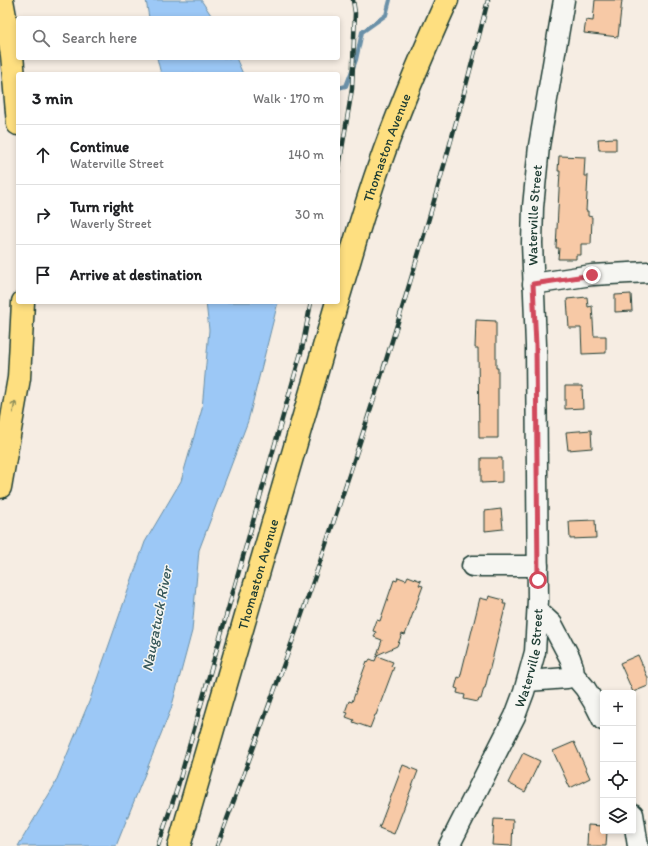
<!DOCTYPE html>
<html lang="en">
<head>
<meta charset="utf-8">
<style>
  :root { --surface:#fff; --page:#f2f2f2; --text:#202124; --muted:#757577; --line:#e0e0e0 }
  body { margin:0; font-family:Itim,sans-serif; background:var(--page); color:var(--text) }
  .controls { position:absolute; right:12px; bottom:12px; display:grid; overflow:hidden; border-radius:4px; box-shadow:0 2px 6px #0003 }
  .controls button { width:36px; height:36px; display:grid; place-items:center; padding:0; border:0; border-bottom:1px solid var(--line); background:var(--surface); color:var(--text); font:20px sans-serif }
  .stop { position:absolute; width:12px; height:12px; margin:-9px; border:3px solid #d1495b; border-radius:50%; background:#fff }
  .stop.end { background:#d1495b; border-color:#fff; box-shadow:0 1px 4px #0008 }
  .list { margin:0; padding:0; list-style:none }
  h2 { display:flex; justify-content:space-between; align-items:center; height:52px; margin:0; padding:0 16px; font-size:17px }
  h2 small { font-size:13px; font-weight:400; color:var(--muted) }
  .list li { display:grid; grid-template-columns:26px 1fr auto; gap:12px; align-items:center; box-sizing:border-box; height:60px; padding:0 16px; border-top:1px solid var(--line) }
  .list b { display:block; font-size:15px; white-space:nowrap }
  .list p { margin:0; font-size:13px; white-space:nowrap; color:var(--muted) }
  .list em { font-size:13px; font-style:normal; color:var(--muted) }
  .icon { flex:none; width:22px; height:22px; fill:none; stroke:currentColor; stroke-width:2; stroke-linecap:round; stroke-linejoin:round }
  .map { position:relative; flex:none; width:648px; height:846px; overflow:hidden }
  .search { position:absolute; background:var(--surface); box-shadow:0 2px 6px #0003; left:16px; top:16px; width:324px; height:44px; display:flex; align-items:center; gap:10px; box-sizing:border-box; padding:0 14px; border-radius:4px; color:var(--muted); font-size:15px }
  .panel { position:absolute; background:var(--surface); box-shadow:0 2px 6px #0003; left:16px; top:72px; width:324px; height:232px; border-radius:4px }
  .map>svg:first-child { display:block }
</style>
</head>
<body>
<div class="map">
<svg width="648" height="846" viewBox="0 0 648 846">
  <rect width="100%" height="100%" fill="#f6ede3"/>
  <filter id="ink" filterUnits="userSpaceOnUse"><feTurbulence type="fractalNoise" baseFrequency=".025" numOctaves="2"/><feDisplacementMap in="SourceGraphic" scale="8" xChannelSelector="R" yChannelSelector="G"/><feConvolveMatrix kernelMatrix="1 2 1 2 8 2 1 2 1" color-interpolation-filters="sRGB"/></filter>
  <g filter="url(#ink)">
    <!-- water -->
    <g fill="#9cc8f6" stroke="#6a90a8">
      <polygon points="146,0 201,0 213,18 149,18"/>
      <polygon points="157,58 236,58 243,74 161,74"/>
      <polygon points="206,302 278,302 248,421 199,550 192,631 171,709 116,846 18,846 54,786 89,702 145,542 181,481 202,409 209,330"/>
    </g>
    <g fill="none" stroke-linecap="round" stroke-linejoin="round">
      <!-- stream -->
      <polyline stroke="#6a90a8" stroke-width="4" points="338,88 346,86 356,60 362,32 386,15 390,0"/>
    </g>
    <!-- building -->
    <g fill="#f7c9a6" stroke="#1f3d34">
      <polygon points="595,0 622,0 618,37 584,33 586,20 593,21"/>
      <polygon points="616,138 616,150 599,150 598,139"/>
      <polygon points="559,156 585,157 584,176 588,176 586,211 588,211 588,216 592,217 591,244 581,244 581,255 576,255 576,259 558,259 559,248 556,248 560,171 558,171"/>
      <polygon points="631,294 632,311 615,312 615,295"/>
      <polygon points="587,297 588,307 592,306 594,336 606,336 606,353 582,354 581,328 569,328 567,299"/>
      <polygon points="476,320 496,321 496,368 498,368 498,438 479,438 478,348 475,348"/>
      <polygon points="565,386 582,386 583,408 565,409"/>
      <polygon points="591,430 592,448 568,450 566,432"/>
      <polygon points="481,458 502,458 502,482 481,483"/>
      <polygon points="501,509 503,529 485,531 485,511"/>
      <polygon points="595,520 596,538 570,539 569,521"/>
      <polygon points="408,576 421,581 419,585 423,586 405,635 402,634 397,646 377,655 382,640 374,637 376,632 373,631 377,620 380,621 394,580 397,581 398,577 406,580"/>
      <polygon points="489,596 504,600 503,604 506,604 485,688 484,688 481,699 479,699 478,702 464,699 465,695 457,693 458,689 455,688 458,677 460,678 480,598 488,600"/>
      <polygon points="638,655 648,678 648,686 633,692 620,663"/>
      <polygon points="377,656 393,662 391,666 394,667 376,715 375,715 370,728 353,722 354,720 346,717 348,713 345,712 349,701 352,702 367,661 368,662 370,659 375,661"/>
      <polygon points="574,742 590,778 570,788 553,751"/>
      <polygon points="523,753 540,761 525,792 508,783"/>
      <polygon points="403,765 418,771 394,834 379,828"/>
      <polygon points="494,819 513,820 512,846 492,845"/>
      <polygon points="588,825 603,826 603,831 607,831 606,846 587,846"/>
    </g>
    <g fill="none" stroke-linecap="round" stroke-linejoin="round">
      <defs>
        <g id="minor">
          <polyline points="533,284 592,275 648,272"/>
          <polyline points="472,566 538,566"/>
          <polyline points="538,611 552,624 570,658 573,667 574,675 585,688 596,706 603,720"/>
          <polyline points="528,681 567,678 574,675"/>
          <polyline points="633,814 638,846"/>
          <path id="s1" d="M 449,846 L 515,716 L 524,692 L 535,652 L 538,600 L 536,345 L 532,243 L 533,207 L 539,146 L 564,0"/>
        </g>
        <g id="major">
          <path id="s2" d="M 338,299 C 351,256 363,212 378,169 C 398,111 422,55 447,0"/>
          <path id="s3" d="M 179,846 L 337,302"/>
        </g>
        <g id="highway">
          <polyline points="2,0 12,55 18,124"/>
          <polyline points="0,487 19,378 23,302"/>
        </g>
      </defs>
      <!-- minor casing -->
      <use href="#minor" stroke="#1f3d34" stroke-width="23"/>
      <!-- major casing -->
      <use href="#major" stroke="#1f3d34" stroke-width="25"/>
      <!-- highway casing -->
      <use href="#highway" stroke="#1f3d34" stroke-width="25"/>
      <!-- minor -->
      <use href="#minor" stroke="#f6f6f2" stroke-width="20"/>
      <!-- major -->
      <use href="#major" stroke="#fedf80" stroke-width="22"/>
      <!-- highway -->
      <use href="#highway" stroke="#fedf80" stroke-width="22"/>
      <defs>
        <g id="rail">
          <polyline points="338,173 352,89 355,13 353,0"/>
          <polyline points="158,846 177,789 302,349 311,302"/>
          <path d="M 217,846 C 245,771 273,695 300,620 C 371,416 436,209 488,0"/>
        </g>
      </defs>
      <!-- rail casing -->
      <use href="#rail" stroke="#1f3d34" stroke-width="4.5"/>
      <!-- rail -->
      <use href="#rail" stroke="#f6f6f2" stroke-width="3" stroke-dasharray="9" stroke-linecap="butt"/>
    </g>
    <!-- one-way arrows -->
    <defs><path id="oneway-shaft" d="M-6 0H5M1.5-3L5.5 0L1.5 3" fill="none" stroke-width="1.6" stroke-linecap="round" stroke-linejoin="round"/></defs>
    <use stroke="#8e8e5a" href="#oneway-shaft" transform="translate(14 407) rotate(-80)"/>
  </g>
  <g fill="none" stroke-linecap="round" stroke-linejoin="round" filter="url(#ink)">
    <!-- route -->
    <polyline stroke="#d1495b" stroke-width="5" points="538,580 536,345 533,284 592,275"/>
  </g>
  <g text-anchor="middle" stroke-width="3" stroke-linejoin="round" paint-order="stroke">
    <!-- street labels -->
    <g font-size="14" fill="#1f3d34" stroke="#f6f6f2">
      <text dy="5" stroke="none"><textPath href="#s2" startOffset="159">Thomaston Avenue</textPath></text>
      <text dy="5" stroke="none"><textPath href="#s1" startOffset="650">Waterville Street</textPath></text>
      <text dy="5" stroke="none"><textPath href="#s3" startOffset="283">Thomaston Avenue</textPath></text>
      <text dy="5" stroke="none"><textPath href="#s1" startOffset="206">Waterville Street</textPath></text>
    </g>
    <!-- water labels -->
    <g font-size="15" font-style="italic" fill="#38595b" stroke="#f6f6f2">
      <text transform="translate(157 619) rotate(-79)" y="5">Naugatuck River</text>
    </g>
  </g>
</svg>
<div class="controls">
<button>+</button>
<button>−</button>
<button><svg class="icon" aria-label="locate" viewBox="0 0 24 24"><circle cx="12" cy="12" r="6"/><path d="M12 2v4M12 18v4M2 12h4M18 12h4"/></svg></button>
<button><svg class="icon" aria-label="layers" viewBox="0 0 24 24"><path d="M12 4l9 5-9 5-9-5zM3 14l9 5 9-5"/></svg></button>
</div>
<div class="stop" style="left:538px;top:580px"></div>
<div class="stop end" style="left:592px;top:275px"></div>
<div class="search"><svg class="icon" aria-label="search" viewBox="0 0 24 24"><circle cx="10" cy="10" r="6"/><path d="M15 15l6 6"/></svg>Search here</div>
<section class="panel">
<h2>3 min<small>Walk · 170 m</small></h2>
<ul class="list">
<li><svg class="icon" aria-label="ahead" viewBox="0 0 24 24"><path d="M12 20V5M6 11l6-6 6 6"/></svg><div><b>Continue</b><p>Waterville Street</p></div><em>140 m</em></li>
<li><svg class="icon" aria-label="right" viewBox="0 0 24 24"><path d="M7 20v-9h11M14 6l5 5-5 5"/></svg><div><b>Turn right</b><p>Waverly Street</p></div><em>30 m</em></li>
<li><svg class="icon" aria-label="arrive" viewBox="0 0 24 24"><path d="M6 21V4h12l-3 4 3 4H6"/></svg><div><b>Arrive at destination</b></div></li>
</ul>
</section>
</div>
</body>
</html>
